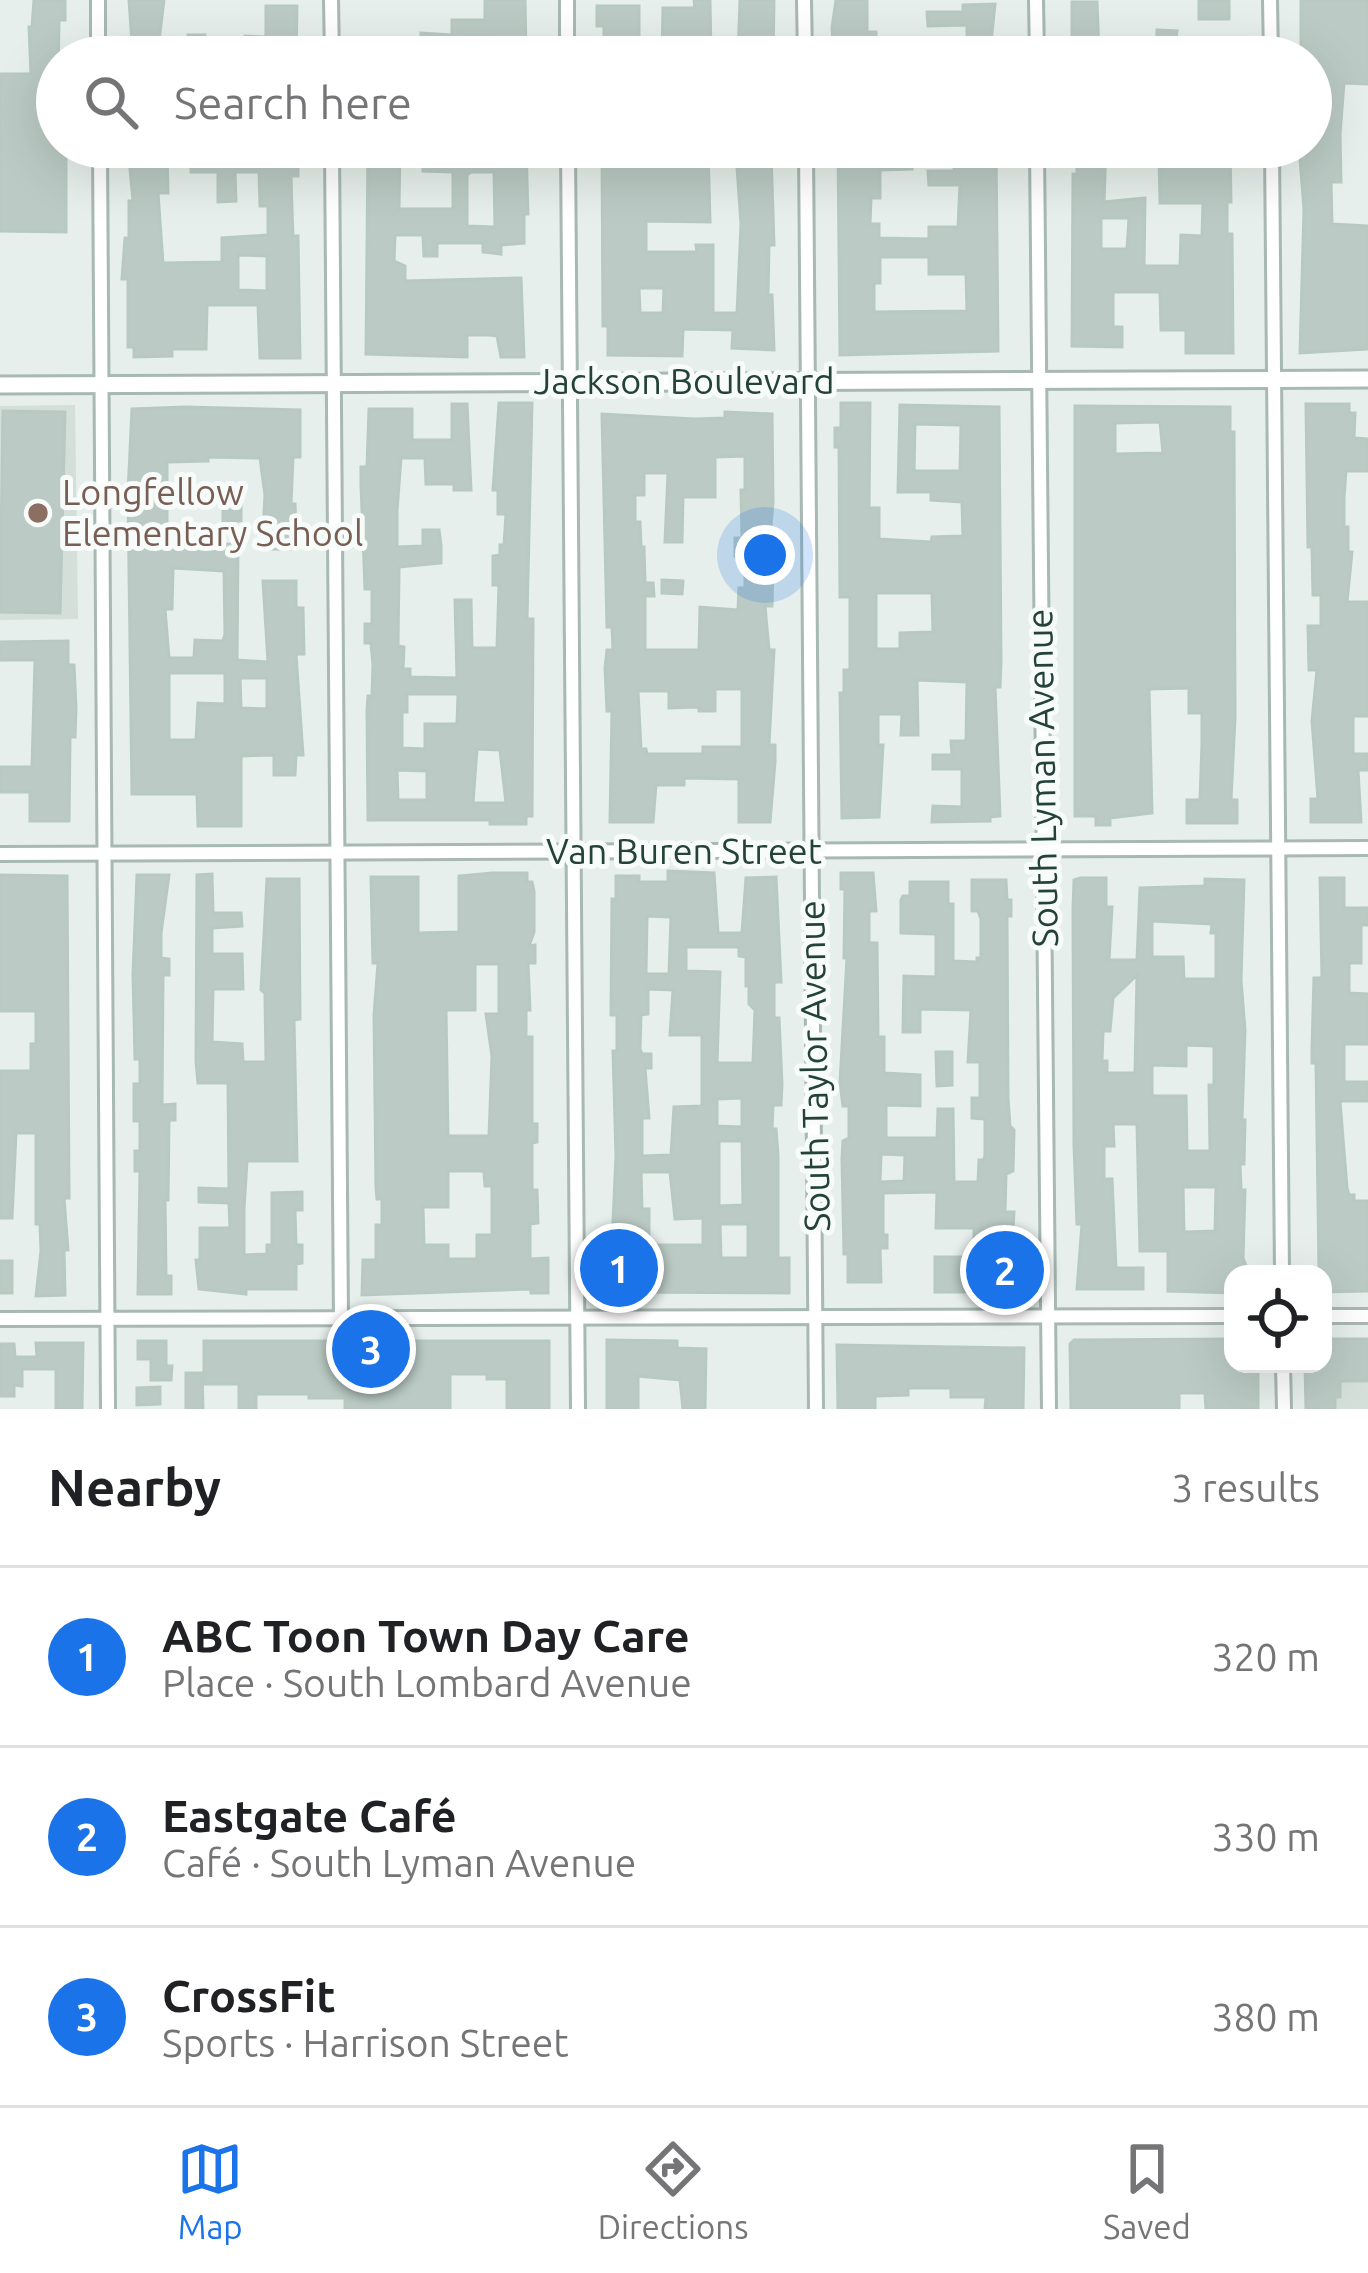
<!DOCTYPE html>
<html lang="en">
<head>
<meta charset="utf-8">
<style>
  :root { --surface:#fff; --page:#f2f2f2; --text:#202124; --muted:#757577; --line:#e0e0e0; --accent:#1a73e8 }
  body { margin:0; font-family:Ubuntu,sans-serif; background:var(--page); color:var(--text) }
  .controls { position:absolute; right:36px; bottom:36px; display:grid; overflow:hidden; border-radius:24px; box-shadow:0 12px 48px #0002 }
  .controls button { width:108px; height:108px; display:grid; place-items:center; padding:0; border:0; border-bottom:3px solid var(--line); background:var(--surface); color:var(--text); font:60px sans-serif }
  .you { position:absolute; left:765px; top:555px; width:42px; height:42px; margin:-30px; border:9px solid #fff; border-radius:50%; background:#1a73e8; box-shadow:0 0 0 18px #1a73e833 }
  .badge { display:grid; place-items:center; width:78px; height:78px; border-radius:50%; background:var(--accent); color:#fff; font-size:39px; font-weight:700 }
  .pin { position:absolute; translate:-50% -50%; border:6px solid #fff; box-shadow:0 3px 12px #0006 }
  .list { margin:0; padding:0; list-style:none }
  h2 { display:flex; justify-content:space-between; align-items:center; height:156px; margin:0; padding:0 48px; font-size:51px }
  h2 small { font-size:39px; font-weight:400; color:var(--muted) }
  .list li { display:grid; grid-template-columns:78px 1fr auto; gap:36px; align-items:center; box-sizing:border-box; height:180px; padding:0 48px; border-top:3px solid var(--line) }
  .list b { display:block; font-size:45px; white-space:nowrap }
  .list p { margin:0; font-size:39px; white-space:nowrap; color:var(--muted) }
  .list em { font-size:39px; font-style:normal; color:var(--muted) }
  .icon { flex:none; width:66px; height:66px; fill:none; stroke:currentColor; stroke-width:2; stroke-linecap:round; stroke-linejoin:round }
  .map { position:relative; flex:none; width:1368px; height:1409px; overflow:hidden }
  .search { position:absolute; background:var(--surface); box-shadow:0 12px 48px #0002; left:36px; right:36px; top:36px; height:132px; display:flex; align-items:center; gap:30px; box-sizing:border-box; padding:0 42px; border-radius:66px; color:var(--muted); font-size:45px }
  .sheet { height:696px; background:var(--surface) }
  nav { display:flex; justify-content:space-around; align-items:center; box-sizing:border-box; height:168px; border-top:3px solid var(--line); background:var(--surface); font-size:33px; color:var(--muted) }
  nav a { display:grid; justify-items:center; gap:6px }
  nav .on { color:var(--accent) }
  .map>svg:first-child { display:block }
</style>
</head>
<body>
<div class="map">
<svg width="1368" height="1409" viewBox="0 0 1368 1409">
  <rect width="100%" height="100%" fill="#e6efeb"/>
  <!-- built -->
  <g fill="#d4dfda">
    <polygon points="75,405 78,619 0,620 0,406"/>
    <polygon points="1323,1338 1368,1338 1368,1409 1305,1409 1305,1364 1323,1364"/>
  </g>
  <!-- building -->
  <g fill="#bbcac4" stroke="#b8c9c2" stroke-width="3" fill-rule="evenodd">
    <polygon points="34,0 65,0 65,20 59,20 57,147 66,147 66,232 0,231 0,74 31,74 29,27 32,27"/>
    <polygon points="129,0 164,0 157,57 133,57"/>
    <polygon points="485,0 525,0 526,57 494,57 490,53 490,35 466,35 466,57 453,57 453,50 420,48 421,33 452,35 452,20 485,20"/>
    <polygon points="694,0 710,0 711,57 662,57 663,8 695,8"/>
    <polygon points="740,0 774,0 773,57 738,57"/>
    <polygon points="836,0 867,0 867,32 876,32 876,57 834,57 832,28"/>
    <polygon points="1301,0 1368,0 1368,84 1344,83 1340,134 1341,182 1331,182 1332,224 1368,226 1368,349 1300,353 1304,209 1299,147 1311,147 1311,57 1301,57"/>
    <rect x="1199" y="1" width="30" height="18"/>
    <polygon points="1072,2 1097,2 1099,53 1072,53"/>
    <polygon points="995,4 990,52 967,53 967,25 928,26 927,12 963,12 963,5"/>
    <polygon points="266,6 297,6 296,56 244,55 245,36 266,37"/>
    <polygon points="597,6 639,6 639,57 604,57 604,26 597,26"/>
    <polygon points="1157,30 1177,31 1174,57 1156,57"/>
    <rect x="188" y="35" width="17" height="22"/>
    <path d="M 128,147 L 167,147 L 168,193 L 158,193 L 163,263 L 222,262 L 222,238 L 268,235 L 268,206 L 260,206 L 259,172 L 235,172 L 236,201 L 218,202 L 218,172 L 191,172 L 191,147 L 236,147 L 236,157 L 268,157 L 268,147 L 298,147 L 298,176 L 291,176 L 292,210 L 293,236 L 298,236 L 300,358 L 260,358 L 258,305 L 207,305 L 206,349 L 172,349 L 172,356 L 134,357 L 134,347 L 128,347 L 128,279 L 122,279 L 125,238 L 129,238 L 129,201 L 133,201 ZM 238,255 L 267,256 L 267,291 L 238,290 Z"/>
    <path d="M 368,147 L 400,147 L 399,209 L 453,209 L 453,172 L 423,171 L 423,147 L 526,147 L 528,214 L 524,214 L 524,243 L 501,245 L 501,254 L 483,252 L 483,243 L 437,243 L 437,256 L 424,256 L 423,235 L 395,235 L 394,261 L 405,266 L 405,281 L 521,278 L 524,357 L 501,357 L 497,336 L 490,335 L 467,335 L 467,357 L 366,354 ZM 471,172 L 494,172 L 495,227 L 467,226 L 467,175 Z"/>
    <path d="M 602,147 L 708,147 L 710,222 L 646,221 L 646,252 L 697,252 L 696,245 L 713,245 L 713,313 L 737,313 L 741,224 L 736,153 L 771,153 L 774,245 L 769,245 L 768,295 L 772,295 L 774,350 L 732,348 L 733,330 L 683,329 L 682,356 L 608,355 L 608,326 L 603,326 ZM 639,288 L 664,288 L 663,313 L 640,313 Z"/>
    <path d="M 838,147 L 912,147 L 912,169 L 880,170 L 880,198 L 871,198 L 870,224 L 879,224 L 879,238 L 929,239 L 929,227 L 958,227 L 960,185 L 929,185 L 928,171 L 954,171 L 954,147 L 996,147 L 998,351 L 840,355 ZM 880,257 L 929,257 L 929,274 L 966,274 L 967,311 L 874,312 L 874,283 L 880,283 Z"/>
    <path d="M 1077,147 L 1106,147 L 1104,202 L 1145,198 L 1144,266 L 1180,266 L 1181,235 L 1202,236 L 1203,203 L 1160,203 L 1159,156 L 1187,156 L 1188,147 L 1230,147 L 1231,202 L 1227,202 L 1227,234 L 1232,234 L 1233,353 L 1186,353 L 1186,330 L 1161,330 L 1160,292 L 1113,292 L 1113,327 L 1122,327 L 1122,347 L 1072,346 L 1073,174 L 1077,174 ZM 1101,218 L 1129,218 L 1127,249 L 1101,249 Z"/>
    <path d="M 499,403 L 532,403 L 527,619 L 533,619 L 532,816 L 526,816 L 526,824 L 490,824 L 490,820 L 368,820 L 367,710 L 368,696 L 372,696 L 373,665 L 371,643 L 365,643 L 365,624 L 372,624 L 372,589 L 365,589 L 361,485 L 361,467 L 367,467 L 369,409 L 412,409 L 412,440 L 452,440 L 452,404 L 467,404 L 471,490 L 454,490 L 454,484 L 426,484 L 425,458 L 401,458 L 397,511 L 397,547 L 423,546 L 423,530 L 439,530 L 441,545 L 441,563 L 399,567 L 398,646 L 404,647 L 403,669 L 410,669 L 410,677 L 457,678 L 455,600 L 471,600 L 472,648 L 497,648 L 499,585 L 493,585 L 493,556 L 500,555 L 500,545 L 504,545 L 506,514 L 498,514 L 498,490 L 493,490 ZM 407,694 L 458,694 L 457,724 L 425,724 L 425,749 L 402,748 L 402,712 L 407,712 ZM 477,749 L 500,750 L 506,803 L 473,803 ZM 397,770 L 427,771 L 427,800 L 398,800 Z"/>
    <path d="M 841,403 L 870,403 L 869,508 L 879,508 L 879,539 L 931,542 L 932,537 L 963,536 L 962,502 L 931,500 L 931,492 L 898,492 L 900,405 L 999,407 L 1001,661 L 1000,687 L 995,687 L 1000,816 L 990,817 L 990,821 L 932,822 L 933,806 L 962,807 L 962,769 L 933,769 L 933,755 L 952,755 L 951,741 L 966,741 L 967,682 L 917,680 L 918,735 L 901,735 L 902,714 L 878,714 L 878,745 L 883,745 L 879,817 L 842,818 L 840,693 L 844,693 L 844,670 L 850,670 L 850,597 L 840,597 L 839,447 L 835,447 L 835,428 L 841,428 ZM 915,424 L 961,425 L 960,471 L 914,471 ZM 876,593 L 932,593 L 933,632 L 900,633 L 900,649 L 876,649 Z"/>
    <polygon points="1306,404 1349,404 1349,413 1355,413 1354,438 1368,439 1368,471 1346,471 1344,498 1344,527 1348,527 1348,552 1352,552 1347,602 1368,602 1368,716 1353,716 1353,754 1368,754 1368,770 1358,770 1361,822 1311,822 1311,799 1318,799 1312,721 1317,670 1309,670 1308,626 1321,626 1321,595 1313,595 1312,547 1308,547"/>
    <path d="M 1075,406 L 1230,407 L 1230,432 L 1234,432 L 1235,718 L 1231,800 L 1237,800 L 1237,823 L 1187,823 L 1187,800 L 1200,800 L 1202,743 L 1202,713 L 1189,713 L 1189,688 L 1149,689 L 1152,813 L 1110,818 L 1110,825 L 1096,825 L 1096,816 L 1075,816 ZM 1160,422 L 1163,453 L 1115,454 L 1115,423 Z"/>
    <path d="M 185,407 L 300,410 L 300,457 L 293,457 L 291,504 L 295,504 L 297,549 L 262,549 L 265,495 L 260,458 L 208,457 L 208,461 L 167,462 L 167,529 L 176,530 L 176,540 L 238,545 L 237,660 L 268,662 L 263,581 L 296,581 L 296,608 L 303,608 L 304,654 L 296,654 L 303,755 L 296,755 L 295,775 L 274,775 L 274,755 L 241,756 L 241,826 L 198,826 L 197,794 L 132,794 L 128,493 L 132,409 ZM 173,568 L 224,571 L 225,634 L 223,641 L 195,640 L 194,658 L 169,658 L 165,609 L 172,609 ZM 169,673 L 225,673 L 225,704 L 198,703 L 196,740 L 169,740 ZM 240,678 L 267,678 L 267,709 L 241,708 Z"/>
    <polygon points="3,411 65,412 60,613 0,612"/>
    <path d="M 725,412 L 772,414 L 773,502 L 768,562 L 773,562 L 772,606 L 765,606 L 769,650 L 774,650 L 769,745 L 775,745 L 775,762 L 770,822 L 739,822 L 739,779 L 684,778 L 684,785 L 656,785 L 653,822 L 610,822 L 612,711 L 607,711 L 605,668 L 607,650 L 613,650 L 612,627 L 607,627 L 602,414 L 695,419 L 725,418 ZM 745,456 L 745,490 L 741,490 L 742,538 L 735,538 L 735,556 L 745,556 L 745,588 L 739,588 L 738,610 L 700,607 L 699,650 L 645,650 L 645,596 L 654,596 L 653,583 L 645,583 L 644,547 L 641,547 L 640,522 L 635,522 L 635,495 L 644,495 L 644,473 L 668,473 L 665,542 L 682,542 L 683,497 L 715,497 L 715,457 ZM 715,689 L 742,689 L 742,747 L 703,747 L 703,754 L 647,754 L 646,749 L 641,749 L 638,691 L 669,691 L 669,708 L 699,707 L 699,711 L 715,711 Z"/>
    <polygon points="241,502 241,521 223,521 223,503"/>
    <polygon points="662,580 683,581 682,594 662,593"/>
    <polygon points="68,641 68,665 74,665 76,708 75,737 70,737 69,821 30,821 30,792 0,792 0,767 32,767 35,660 0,660 0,642"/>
    <path d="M 668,871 L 714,873 L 718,933 L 742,933 L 746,878 L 776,877 L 781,982 L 774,982 L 774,1018 L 779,1018 L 782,1084 L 781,1105 L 773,1105 L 772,1129 L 776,1129 L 778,1155 L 778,1258 L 789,1258 L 789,1293 L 605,1292 L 605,1243 L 612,1243 L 616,1156 L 613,1051 L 617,1051 L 617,1015 L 611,1015 L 612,899 L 616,899 L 616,876 L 639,876 L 639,882 L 668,882 ZM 647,916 L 671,917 L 669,974 L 646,974 ZM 686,947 L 739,947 L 739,956 L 746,957 L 746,986 L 749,986 L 749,1004 L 755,1010 L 753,1063 L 717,1063 L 720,972 L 686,971 ZM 648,989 L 673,990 L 670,1035 L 702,1035 L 702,1106 L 674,1107 L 671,1155 L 642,1156 L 642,1118 L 649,1118 L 645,1068 L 651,1068 L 651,1054 L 642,1054 L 640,1049 L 641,1015 L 648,1014 ZM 742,1098 L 742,1127 L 717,1126 L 717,1099 ZM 719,1141 L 742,1141 L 743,1205 L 719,1206 ZM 641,1172 L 670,1172 L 675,1219 L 703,1218 L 703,1245 L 649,1245 L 649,1209 L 642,1209 ZM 720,1224 L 748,1224 L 748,1258 L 721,1258 Z"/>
    <path d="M 492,873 L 527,873 L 527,882 L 532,882 L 534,891 L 534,932 L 529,946 L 535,945 L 535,963 L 528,963 L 530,1010 L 526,1010 L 526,1037 L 532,1037 L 532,1124 L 537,1124 L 537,1142 L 532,1143 L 532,1190 L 537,1190 L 538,1223 L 530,1224 L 530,1259 L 548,1258 L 548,1293 L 531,1293 L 531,1289 L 362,1295 L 363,1260 L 376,1260 L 376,1225 L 382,1225 L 382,1199 L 377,1199 L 376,1188 L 374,1015 L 378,963 L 373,963 L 371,877 L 418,877 L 418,933 L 459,932 L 459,876 ZM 475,964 L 499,964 L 499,1014 L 486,1014 L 492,1056 L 489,1136 L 448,1136 L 446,1010 L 475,1010 ZM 448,1171 L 484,1171 L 485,1186 L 492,1186 L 492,1235 L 477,1235 L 477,1259 L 448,1259 L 448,1245 L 424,1245 L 423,1207 L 448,1207 Z"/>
    <path d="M 841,873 L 873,873 L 876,911 L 869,911 L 869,943 L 877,943 L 878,1037 L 884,1037 L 884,1073 L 920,1075 L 920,1106 L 886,1105 L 886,1138 L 937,1138 L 938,1109 L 953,1109 L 954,1182 L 978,1182 L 979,1160 L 984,1160 L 985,1154 L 985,1119 L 972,1118 L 972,1098 L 980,1098 L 980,1062 L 968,1062 L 971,1010 L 920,1009 L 920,1032 L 903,1032 L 904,976 L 936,977 L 936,934 L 901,933 L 901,900 L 903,896 L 910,896 L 910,882 L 948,882 L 948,904 L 953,904 L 953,961 L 977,962 L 977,958 L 981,958 L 981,919 L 978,911 L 972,911 L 972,880 L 1006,880 L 1007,900 L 1011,900 L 1011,916 L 1007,916 L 1008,1098 L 1010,1126 L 1014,1130 L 1013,1171 L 1006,1174 L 1005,1212 L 1014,1212 L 1011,1259 L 1015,1259 L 1016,1292 L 935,1292 L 935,1257 L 974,1257 L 974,1228 L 936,1228 L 937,1192 L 883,1193 L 883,1235 L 887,1235 L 887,1248 L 880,1248 L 881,1282 L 848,1282 L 848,1254 L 844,1254 L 842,1159 L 843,1141 L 849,1138 L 849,1106 L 843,1106 L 840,1083 L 847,958 L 844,958 L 845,889 L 841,889 ZM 881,1154 L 905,1155 L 904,1181 L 880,1182 Z"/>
    <polygon points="212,874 213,913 241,913 242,926 212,928 212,954 242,954 243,989 213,989 212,1042 242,1044 243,1062 266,1062 265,993 261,990 267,879 299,879 300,1019 294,1020 297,1161 247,1161 244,1209 244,1255 267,1254 267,1245 272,1245 272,1193 302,1192 302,1210 295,1210 296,1245 302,1245 302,1263 296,1264 296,1289 246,1289 246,1294 199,1289 196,1260 200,1260 200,1228 230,1228 229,1203 199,1202 199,1188 229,1189 228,1083 198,1083 196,1061 197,875"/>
    <polygon points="0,875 67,876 69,1198 64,1198 68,1250 64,1250 65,1295 36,1296 41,1251 40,1224 36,1224 36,1133 16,1133 12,1218 0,1218 0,1071 31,1071 31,1044 36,1044 36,1011 0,1011"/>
    <polygon points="137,875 169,875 161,933 161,958 169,959 169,975 163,975 162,1105 175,1104 175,1120 169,1120 168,1200 165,1200 166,1276 171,1276 171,1294 138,1294 140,1171 135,1171 135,1151 140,1151 140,1121 134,1121 134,1084 140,1084 140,1059 135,1059 133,974"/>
    <path d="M 1080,878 L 1106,878 L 1106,907 L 1112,907 L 1109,960 L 1137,960 L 1140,888 L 1205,886 L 1205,879 L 1244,880 L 1241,980 L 1245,1030 L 1242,1120 L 1245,1120 L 1244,1164 L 1240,1164 L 1241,1190 L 1245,1190 L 1243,1258 L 1247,1268 L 1233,1274 L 1233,1293 L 1168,1291 L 1168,1251 L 1140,1251 L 1137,1124 L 1113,1124 L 1114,1146 L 1104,1146 L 1104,1179 L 1112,1179 L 1116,1268 L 1143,1268 L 1143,1289 L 1077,1289 L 1082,1224 L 1077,1224 L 1074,1145 L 1073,909 L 1074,880 ZM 1152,921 L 1212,924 L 1211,933 L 1216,933 L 1216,979 L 1184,979 L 1183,957 L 1152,957 ZM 1137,975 L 1135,1073 L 1107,1073 L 1107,1061 L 1102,1061 L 1103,1031 L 1110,1031 L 1113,998 ZM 1186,1045 L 1214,1046 L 1214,1085 L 1209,1085 L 1210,1151 L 1187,1151 L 1186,1096 L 1152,1096 L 1152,1065 L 1186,1066 ZM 1183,1187 L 1216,1187 L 1215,1231 L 1184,1232 Z"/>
    <polygon points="1320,878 1344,878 1344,908 1368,908 1368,925 1361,925 1361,963 1349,963 1349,993 1368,994 1368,1044 1344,1044 1344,1082 1368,1082 1368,1101 1340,1101 1347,1188 1349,1195 1354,1195 1354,1201 1368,1201 1368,1291 1325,1292 1323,1271 1319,1271 1316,1063 1312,1063 1312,1048 1314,978 1322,978"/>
    <polygon points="936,1052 952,1052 952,1085 937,1086"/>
    <rect x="0" y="1261" width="12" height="32"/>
    <polygon points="1233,1339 1233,1364 1258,1364 1258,1409 1206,1409 1205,1393 1179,1393 1179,1409 1071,1409 1070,1344 1074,1340"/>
    <polygon points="1323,1339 1368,1339 1368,1381 1340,1381 1340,1397 1335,1397 1335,1409 1306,1409 1305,1364 1323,1364"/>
    <polygon points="607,1340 677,1341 677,1348 706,1349 705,1409 683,1409 680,1380 638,1376 638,1409 607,1409"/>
    <polygon points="138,1341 166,1341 166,1366 172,1366 171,1380 151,1380 151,1359 138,1359"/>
    <polygon points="204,1341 549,1341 549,1409 507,1409 507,1379 487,1379 487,1374 450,1374 450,1409 345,1409 345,1398 309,1398 309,1394 256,1394 256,1409 239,1409 239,1384 204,1384"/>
    <polygon points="36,1343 83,1343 82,1409 56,1409 56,1369 22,1369 22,1386 14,1385 14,1396 1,1396 0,1344 14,1344 15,1357 37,1357"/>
    <polygon points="837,1345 1024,1348 1023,1409 985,1409 986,1397 951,1397 951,1388 908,1388 908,1395 875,1396 875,1409 838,1409"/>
    <polygon points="186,1373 202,1373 203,1409 186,1409"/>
    <polygon points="160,1387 160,1404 137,1405 137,1388"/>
  </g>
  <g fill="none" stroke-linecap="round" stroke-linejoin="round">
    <defs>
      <g id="minor">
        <polyline points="98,0 98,57"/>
        <polyline points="331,0 332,57"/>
        <polyline points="567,0 567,57"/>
        <polyline points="804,0 805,57"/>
        <polyline points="1036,0 1037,57"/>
        <polyline points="1270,0 1271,57"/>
        <polyline points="100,147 108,1409"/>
        <polyline points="332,147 341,1320"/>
        <polyline points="568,147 578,1409"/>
        <polyline points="806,147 816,1409"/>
        <polyline points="1037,147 1049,1409"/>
        <polyline points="1272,147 1282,1274"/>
        <polyline points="0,854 1368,848"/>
        <polyline points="1323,1316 1368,1316"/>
        <polyline points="0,1319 1233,1316"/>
        <polyline points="1283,1364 1284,1409"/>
      </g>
      <polyline id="tertiary" points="0,385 1368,379"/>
    </defs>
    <!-- minor casing -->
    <use href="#minor" stroke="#a8b8b2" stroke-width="18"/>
    <!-- tertiary casing -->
    <use href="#tertiary" stroke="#a8b8b2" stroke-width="21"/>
    <!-- minor -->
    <use href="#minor" stroke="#fff" stroke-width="12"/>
    <!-- tertiary -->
    <use href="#tertiary" stroke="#fff" stroke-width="15"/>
  </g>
  <!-- markers -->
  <circle fill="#8d6e63" stroke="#f7fbf9" stroke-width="4.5" cx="38" cy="513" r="12"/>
  <g text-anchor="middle" stroke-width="10" stroke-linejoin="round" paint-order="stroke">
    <!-- street labels -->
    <g font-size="36" fill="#24423a" stroke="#f7fbf9">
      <text x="684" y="394">Jackson Boulevard</text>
      <text transform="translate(1042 778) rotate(-91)" y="13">South Lyman Avenue</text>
      <text x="684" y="864">Van Buren Street</text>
      <text transform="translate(814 1066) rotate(-91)" y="13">South Taylor Avenue</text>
    </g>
    <!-- education labels -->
    <g font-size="36" fill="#785e54" stroke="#f7fbf9" text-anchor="start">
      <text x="62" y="505">Longfellow<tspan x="62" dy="41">Elementary School</tspan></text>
    </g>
  </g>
</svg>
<div class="controls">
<button><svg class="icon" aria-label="locate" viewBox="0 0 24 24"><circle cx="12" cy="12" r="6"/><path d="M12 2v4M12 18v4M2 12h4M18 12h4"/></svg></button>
</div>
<div class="you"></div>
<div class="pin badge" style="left:619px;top:1268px">1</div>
<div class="pin badge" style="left:1005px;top:1270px">2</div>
<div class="pin badge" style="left:371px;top:1349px">3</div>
<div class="search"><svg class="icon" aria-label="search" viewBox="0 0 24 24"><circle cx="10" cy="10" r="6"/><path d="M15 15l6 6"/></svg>Search here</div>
</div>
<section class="sheet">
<h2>Nearby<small>3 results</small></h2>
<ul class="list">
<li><span class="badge">1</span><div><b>ABC Toon Town Day Care</b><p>Place · South Lombard Avenue</p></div><em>320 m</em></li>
<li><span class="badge">2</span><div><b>Eastgate Café</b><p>Café · South Lyman Avenue</p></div><em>330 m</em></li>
<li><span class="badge">3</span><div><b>CrossFit</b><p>Sports · Harrison Street</p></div><em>380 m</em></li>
</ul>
</section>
<nav>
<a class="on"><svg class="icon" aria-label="map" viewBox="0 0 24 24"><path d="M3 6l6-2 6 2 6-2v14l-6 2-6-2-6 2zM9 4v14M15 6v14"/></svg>Map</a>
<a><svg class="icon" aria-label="directions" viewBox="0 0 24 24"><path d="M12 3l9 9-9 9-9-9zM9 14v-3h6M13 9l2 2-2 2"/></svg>Directions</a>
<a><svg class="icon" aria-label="saved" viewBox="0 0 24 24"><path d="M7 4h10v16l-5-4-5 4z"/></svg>Saved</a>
</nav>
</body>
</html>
